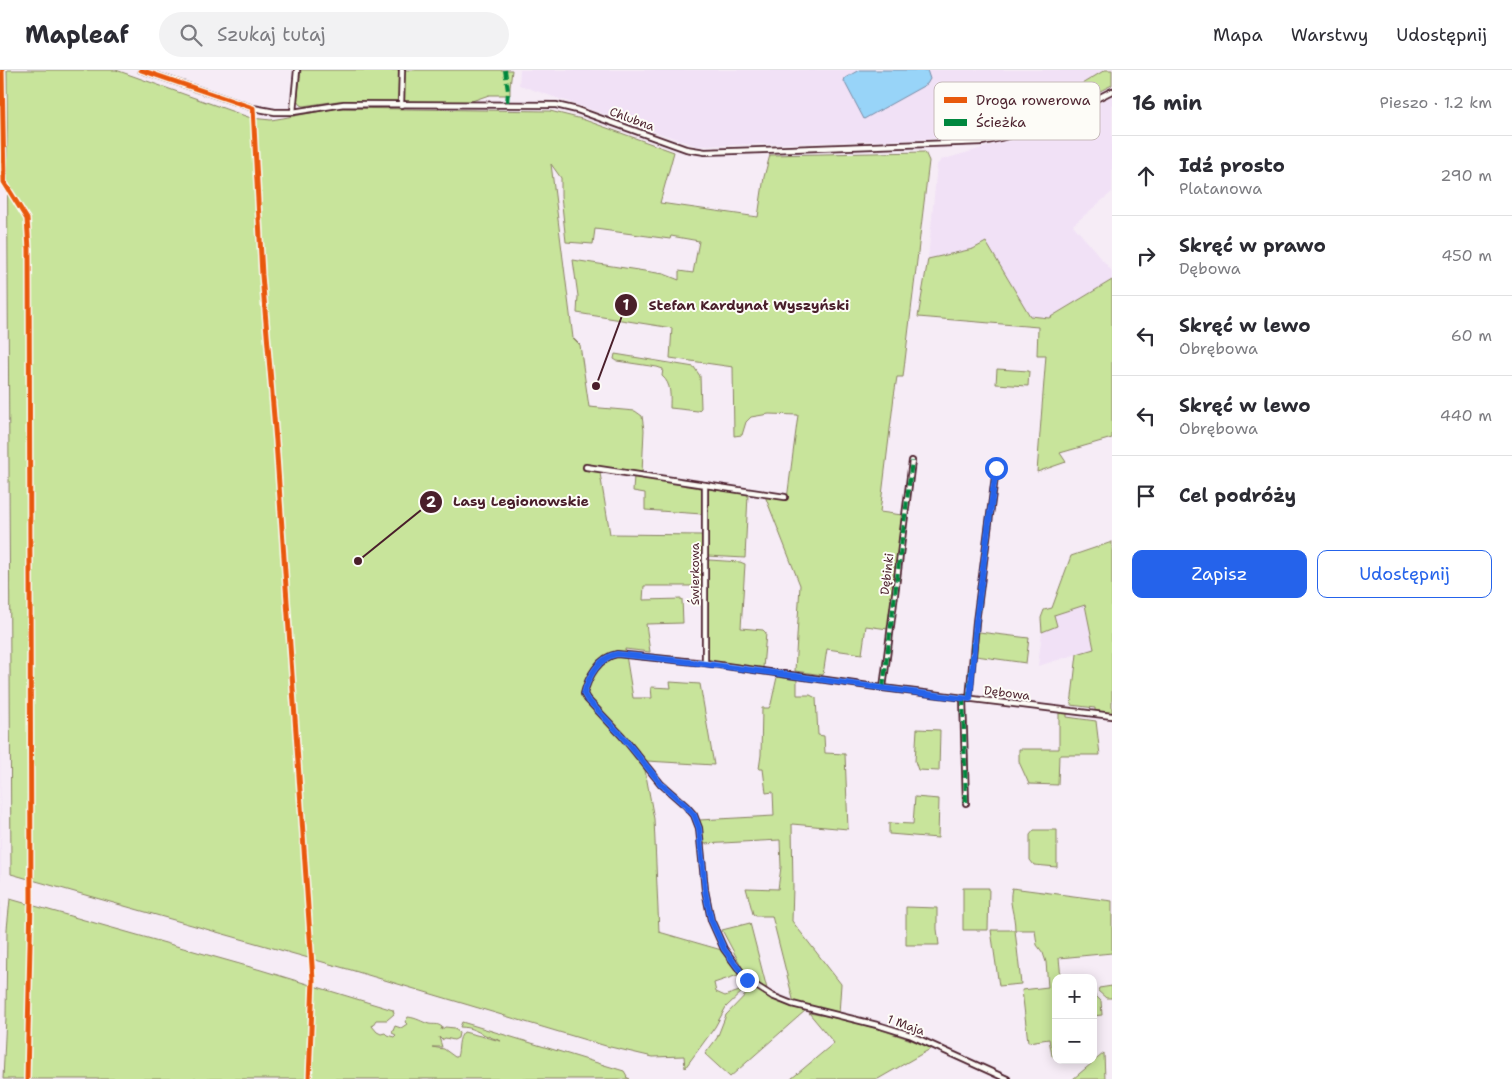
<!DOCTYPE html>
<html lang="pl">
<head>
<meta charset="utf-8">
<style>
  :root { --surface:#fff; --page:#f2f2f3; --text:#2b2b33; --muted:#7c7c81; --line:#e1e1e2; --accent:#2563eb }
  body { margin:0; font-family:"Shantell Sans",sans-serif; background:var(--page); color:var(--text) }
  .controls { position:absolute; right:15px; bottom:15px; display:grid; overflow:hidden; border-radius:10px; box-shadow:0 2px 12px #0003 }
  .controls button { width:45px; height:45px; display:grid; place-items:center; padding:0; border:0; border-bottom:1px solid var(--line); background:var(--surface); color:var(--text); font:25px sans-serif }
  .stop { position:absolute; width:15px; height:15px; margin:-11px; border:4px solid #2563eb; border-radius:50%; background:#fff }
  .stop.end { background:#2563eb; border-color:#fff; box-shadow:0 1px 5px #0008 }
  .list { margin:0; padding:0; list-style:none }
  h2 { display:flex; justify-content:space-between; align-items:center; height:65px; margin:0; padding:0 20px; font-size:21px }
  h2 small { font-size:16px; font-weight:400; color:var(--muted) }
  .list li { display:grid; grid-template-columns:32px 1fr auto; gap:15px; align-items:center; box-sizing:border-box; height:80px; padding:0 20px; border-top:1px solid var(--line) }
  .list b { display:block; font-size:19px; white-space:nowrap }
  .list p { margin:0; font-size:16px; white-space:nowrap; color:var(--muted) }
  .list em { font-size:16px; font-style:normal; color:var(--muted) }
  .actions { display:flex; gap:10px; padding:15px 20px }
  .actions a { flex:1; padding:11px 0; border:1px solid var(--accent); border-radius:10px; text-align:center; font-size:18px; color:var(--accent) }
  .actions .main { background:var(--accent); color:#fff }
  .icon { flex:none; width:28px; height:28px; fill:none; stroke:currentColor; stroke-width:2; stroke-linecap:round; stroke-linejoin:round }
  .map { position:relative; flex:none; width:1112px; height:1009px; overflow:hidden }
  header { display:flex; align-items:center; gap:30px; box-sizing:border-box; height:70px; padding:0 25px; background:var(--surface); border-bottom:1px solid var(--line) }
  header strong { font-size:24px }
  nav { display:flex; gap:28px; margin-inline-start:auto; font-size:18px }
  .search { width:350px; height:45px; background:var(--page); display:flex; align-items:center; gap:12px; box-sizing:border-box; padding:0 18px; border-radius:28px; color:var(--muted); font-size:19px }
  main { display:flex }
  aside { flex:1; background:var(--surface) }
  .map>svg:first-child { display:block }
</style>
</head>
<body>
<header>
<strong>Mapleaf</strong>
<div class="search"><svg class="icon" aria-label="search" viewBox="0 0 24 24"><circle cx="10" cy="10" r="6"/><path d="M15 15l6 6"/></svg>Szukaj tutaj</div>
<nav><a>Mapa</a><a>Warstwy</a><a>Udostępnij</a></nav>
</header>
<main>
<div class="map">
<svg width="1112" height="1009" viewBox="0 0 1112 1009">
  <rect width="100%" height="100%" fill="#f6ecf6"/>
  <filter id="ink" filterUnits="userSpaceOnUse"><feTurbulence type="fractalNoise" baseFrequency=".02" numOctaves="2"/><feDisplacementMap in="SourceGraphic" scale="10" xChannelSelector="R" yChannelSelector="G"/><feConvolveMatrix kernelMatrix="1 2 1 2 8 2 1 2 1" color-interpolation-filters="sRGB"/></filter>
  <g filter="url(#ink)">
    <!-- built -->
    <g fill="#f1e1f6">
      <polygon points="520,0 1105,0 1037,41 931,69 697,76 519,15"/>
      <polygon points="1112,26 1112,122 1073,155 1112,201 1112,210 1048,248 1030,246 986,172 973,179 928,189 937,95 941,90 1052,58"/>
      <polygon points="1085,535 1094,579 1038,596 1042,562 1057,556 1054,545"/>
      <polygon points="0,608 1,827 0,913"/>
    </g>
    <!-- green -->
    <g fill="#c8e49b" stroke="#898263">
      <polygon points="7,0 116,0 251,48 271,50 283,48 338,38 550,41 582,49 674,82 660,133 758,147 764,107 770,85 925,82 929,91 903,307 897,307 894,326 880,442 902,445 888,559 866,556 862,584 827,579 823,605 795,601 800,515 765,426 787,429 798,345 769,344 751,347 746,352 742,365 734,366 733,297 670,288 672,258 577,243 578,226 573,190 664,204 679,210 679,201 693,203 699,171 671,166 670,169 595,159 593,174 566,172 561,126 561,108 551,94 573,268 580,275 589,337 635,341 642,346 644,360 642,403 599,397 610,464 702,465 702,516 644,516 643,530 682,529 683,553 646,554 650,582 625,579 633,628 652,628 651,617 671,618 670,612 700,614 714,695 647,691 643,689 654,749 659,862 725,881 738,905 714,913 716,922 725,926 745,919 726,937 715,957 685,998 684,986 653,987 606,976 351,900 11,804"/>
      <polygon points="301,0 512,0 510,17 510,25 489,25 469,32 338,31 303,36 300,35 297,31"/>
      <path d="M 1105,0 L 1112,0 L 1112,15 C 1062,40 1008,69 951,70 L 950,64 L 1037,41 Z"/>
      <polygon points="986,172 1030,246 1049,248 1112,210 1112,368 1060,383 1066,392 1037,402 1046,285 1037,285 1038,257 918,247 928,189 973,179"/>
      <path d="M 615,284 L 694,297 L 700,306 L 701,338 L 698,341 L 670,338 C 670,327 672,314 662,306 L 663,299 L 657,297 L 617,291 L 614,289 Z"/>
      <polygon points="997,299 1029,301 1028,316 996,314"/>
      <polygon points="634,406 701,417 703,419 702,444 645,440 645,423 633,421"/>
      <polygon points="708,418 748,424 745,488 707,486 706,420"/>
      <polygon points="1112,472 1112,643 1095,641 1095,638 1071,635 1077,584 1094,579 1085,535 1054,545 1057,556 1042,562 1041,548 1044,540 1052,538 1071,486"/>
      <polygon points="709,490 740,492 745,494 741,558 763,560 766,563 763,598 711,592 708,588 708,492"/>
      <polygon points="979,562 1029,568 1026,593 976,586"/>
      <polygon points="777,607 797,610 797,625 810,625 816,628 818,665 824,666 825,683 845,684 848,759 792,754 793,817 792,851 841,914 839,944 794,933 772,846 756,846 753,844 746,818 778,819 781,797 780,770 703,774 699,750 774,746 773,722 766,723 763,699 759,699 761,685 762,638 769,638 771,634"/>
      <polygon points="1059,642 1067,643 1067,647 1096,651 1100,685 1059,685 1058,715 1029,714 1019,692 1019,679 1059,679"/>
      <polygon points="917,659 940,660 939,701 918,700 915,691"/>
      <polygon points="915,727 939,729 938,768 889,764 889,753 913,754"/>
      <polygon points="1034,760 1057,760 1057,797 1034,795 1030,790 1030,765"/>
      <polygon points="963,818 989,818 988,860 963,860"/>
      <path d="M 1012,818 L 1112,831 L 1112,883 L 1059,888 L 1061,908 L 1056,908 L 1056,986 L 1052,986 L 1049,969 L 1028,972 L 1022,920 L 1048,917 L 1046,892 L 1043,883 L 1037,875 L 1035,860 L 1015,860 L 1021,914 L 999,916 L 991,860 L 1015,860 C 1015,843 1008,834 1012,818 Z"/>
      <path d="M 10,829 L 261,900 L 393,940 L 394,944 L 387,950 L 376,950 L 372,956 L 377,962 L 381,964 L 385,963 L 387,965 L 394,967 L 396,965 L 392,963 L 395,956 L 401,958 L 407,954 L 405,952 L 408,947 C 417,948 422,952 429,954 C 435,955 437,953 442,957 L 441,960 L 445,957 L 455,958 L 459,963 L 458,968 L 454,970 L 445,968 L 442,970 L 439,967 L 442,977 L 432,977 L 444,979 L 455,987 L 457,987 C 460,978 457,969 464,962 L 501,971 C 498,969 494,969 490,967 C 479,963 472,957 460,957 L 462,952 L 624,1001 L 627,1006 L 626,1007 L 630,1009 L 3,1009 L 6,947 L 7,859 Z"/>
      <polygon points="906,837 937,838 937,859 939,875 906,875"/>
      <polygon points="750,853 767,919 750,909 745,903 722,860"/>
      <polygon points="1112,916 1112,928 1106,928 1098,921 1099,918"/>
      <polygon points="752,918 791,937 806,940 730,1007 705,984 717,968 726,945"/>
      <polygon points="1093,923 1101,931 1102,945 1093,946"/>
      <path d="M 809,943 C 852,950 892,962 932,978 L 878,1009 L 791,1009 L 834,973 Z"/>
      <polygon points="1104,983 1105,1009 1073,1009"/>
    </g>
    <!-- water -->
    <polygon fill="#98d4f8" stroke="#798ca6" points="859,0 927,0 930,9 927,14 864,49 844,11 845,8"/>
    <g fill="none" stroke-linecap="round" stroke-linejoin="round">
      <defs>
        <g id="street">
          <path d="M 141,0 L 253,38 L 275,42 L 293,42 L 344,34 L 556,35 L 577,40 L 686,79 L 705,82 L 982,72 C 1028,64 1070,42 1112,21"/>
          <polyline points="401,35 402,0"/>
          <polyline points="293,42 297,0"/>
          <polyline points="586,397 785,427"/>
          <polyline points="705,415 705,593"/>
          <polyline points="883,618 912,391"/>
          <polyline points="963,628 966,733"/>
          <polyline points="969,629 976,552 996,399"/>
          <path d="M 1007,1009 L 910,965 L 881,956 L 792,934 L 772,926 L 747,910 L 724,879 L 711,850 L 705,820 L 699,758 L 694,745 L 686,736 L 661,714 L 622,666 L 587,629 L 584,624 C 588,607 599,587 617,584 L 705,593 L 883,618 L 1112,646"/>
        </g>
      </defs>
      <!-- street casing -->
      <use href="#street" stroke="#4a1f2b" stroke-width="8"/>
      <!-- street -->
      <use href="#street" stroke="#fdfcf7" stroke-width="4.5"/>
      <!-- quiet -->
      <g stroke="#00873e" stroke-width="4" stroke-dasharray="8 4" stroke-linecap="butt">
        <polyline points="505,0 508,21 507,34"/>
        <polyline points="883,618 912,391"/>
        <polyline points="963,628 966,733"/>
        <polyline points="969,629 976,552 996,399"/>
      </g>
      <defs>
        <g id="cycleway">
          <polyline points="2,0 4,112 27,149 29,179 31,829 27,1009"/>
          <polyline points="141,0 253,38 262,205 276,371 313,910 309,1009"/>
        </g>
      </defs>
      <!-- cycleway casing -->
      <use href="#cycleway" stroke="#fdfcf7" stroke-width="8"/>
      <!-- cycleway -->
      <use href="#cycleway" stroke="#e8590c" stroke-width="5"/>
    </g>
  </g>
  <g fill="none" stroke-linecap="round" stroke-linejoin="round" filter="url(#ink)">
    <!-- route -->
    <path stroke="#2563eb" stroke-width="6" d="M 747,910 L 724,879 L 711,850 L 705,820 L 699,758 L 694,745 L 686,736 L 661,714 L 622,666 L 587,629 L 584,624 C 588,607 599,587 617,584 C 735,595 852,616 970,629 L 976,552 L 996,398"/>
  </g>
  <g text-anchor="middle" stroke-width="4" stroke-linejoin="round" paint-order="stroke">
    <!-- street labels -->
    <g font-size="12" fill="#4a1f2b" stroke="#fdfcf7">
      <text transform="translate(632 49) rotate(20)" y="4">Chlubna</text>
      <text transform="translate(695 504) rotate(-90)" y="4">Świerkowa</text>
      <text transform="translate(887 504) rotate(-83)" y="4">Dębinki</text>
      <text transform="translate(1007 623) rotate(7)" y="4">Dębowa</text>
      <text transform="translate(906 955) rotate(20)" y="4">1 Maja</text>
    </g>
  </g>
  <!-- legend -->
  <rect x="934" y="12" width="166" height="58" rx="8" fill="#fdfcf7" stroke="#c7baba" stroke-width="1"/>
  <rect x="944" y="27" width="23" height="6" fill="#e8590c"/>
  <rect x="944" y="49" width="23" height="7" fill="#00873e"/>
  <g font-size="14" fill="#4a1f2b">
    <text x="976" y="35">Droga rowerowa</text>
    <text x="976" y="57">Ścieżka</text>
  </g>
  <!-- callouts -->
  <path fill="none" stroke="#4a1f2b" stroke-width="2" d="M596 316L626 235M358 491L431 432"/>
  <g fill="#4a1f2b" stroke="#fdfcf7" stroke-width="2">
    <circle cx="596" cy="316" r="5"/>
    <circle cx="358" cy="491" r="5"/>
    <circle cx="626" cy="235" r="12"/>
    <circle cx="431" cy="432" r="12"/>
  </g>
  <g font-size="15" text-anchor="middle" font-weight="bold" fill="#fff">
    <text x="626" y="240">1</text>
    <text x="431" y="437">2</text>
  </g>
  <g font-size="14" text-anchor="middle" font-weight="bold" fill="#4a1f2b" stroke="#fdfcf7" stroke-width="4" stroke-linejoin="round" paint-order="stroke">
    <text x="749" y="240">Stefan Kardynał Wyszyński</text>
    <text x="521" y="436">Lasy Legionowskie</text>
  </g>
</svg>
<div class="controls">
<button>+</button>
<button>−</button>
</div>
<div class="stop" style="left:996px;top:398px"></div>
<div class="stop end" style="left:747px;top:910px"></div>
</div>
<aside>
<h2>16 min<small>Pieszo · 1.2 km</small></h2>
<ul class="list">
<li><svg class="icon" aria-label="ahead" viewBox="0 0 24 24"><path d="M12 20V5M6 11l6-6 6 6"/></svg><div><b>Idź prosto</b><p>Platanowa</p></div><em>290 m</em></li>
<li><svg class="icon" aria-label="right" viewBox="0 0 24 24"><path d="M7 20v-9h11M14 6l5 5-5 5"/></svg><div><b>Skręć w prawo</b><p>Dębowa</p></div><em>450 m</em></li>
<li><svg class="icon" aria-label="left" viewBox="0 0 24 24"><path d="M17 20v-9H6M10 6l-5 5 5 5"/></svg><div><b>Skręć w lewo</b><p>Obrębowa</p></div><em>60 m</em></li>
<li><svg class="icon" aria-label="left" viewBox="0 0 24 24"><path d="M17 20v-9H6M10 6l-5 5 5 5"/></svg><div><b>Skręć w lewo</b><p>Obrębowa</p></div><em>440 m</em></li>
<li><svg class="icon" aria-label="arrive" viewBox="0 0 24 24"><path d="M6 21V4h12l-3 4 3 4H6"/></svg><div><b>Cel podróży</b></div></li>
</ul>
<div class="actions"><a class="main">Zapisz</a><a>Udostępnij</a></div>
</aside>
</main>
</body>
</html>
